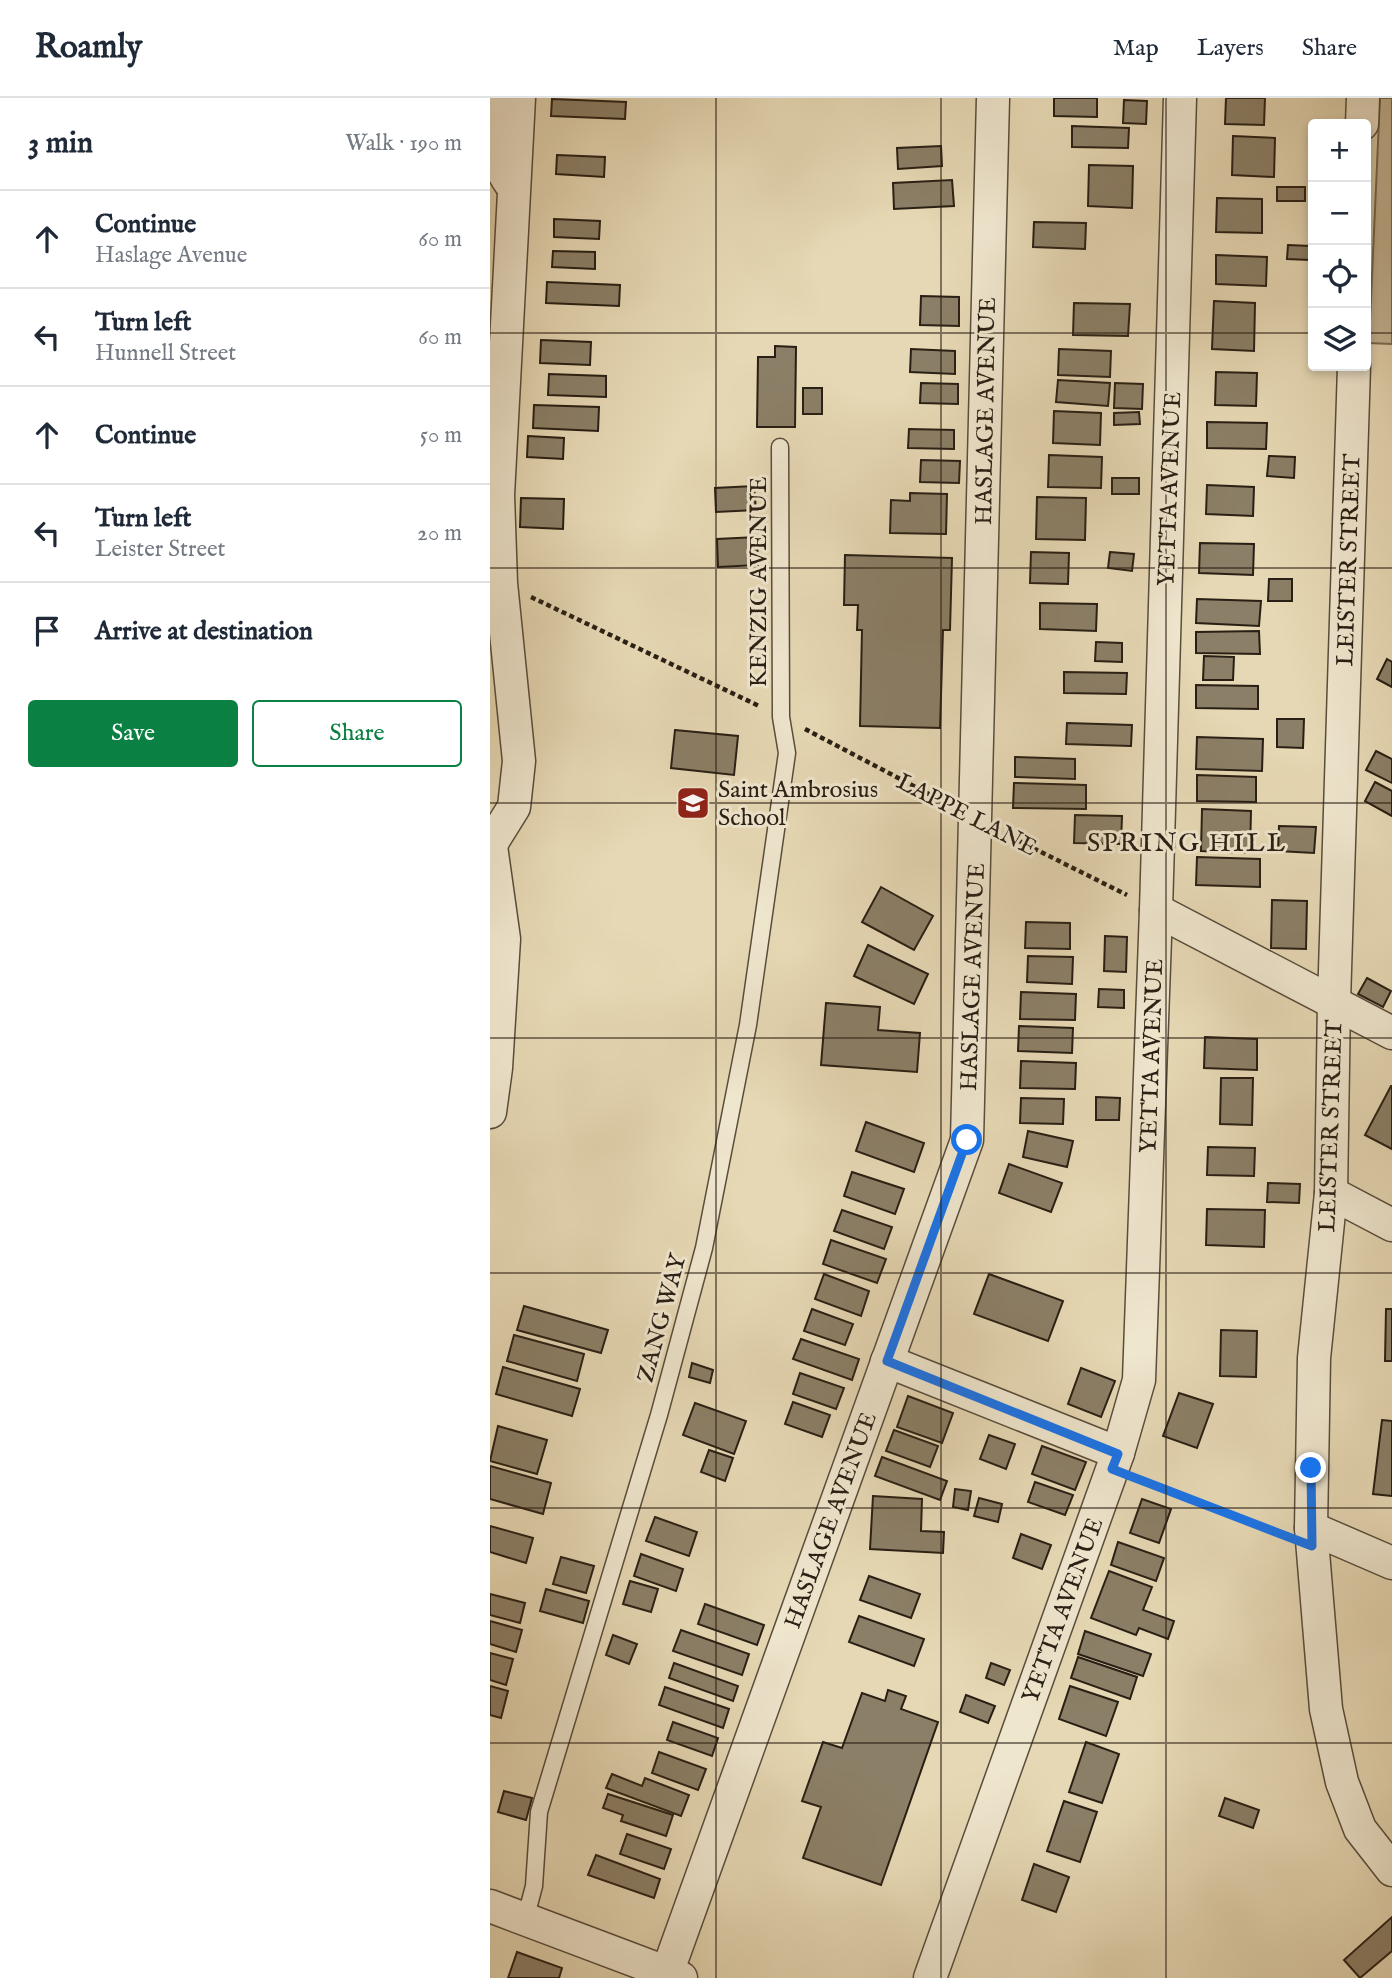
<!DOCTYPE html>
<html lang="en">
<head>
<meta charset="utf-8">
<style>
  :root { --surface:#fff; --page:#f6f6f7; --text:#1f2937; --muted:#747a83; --line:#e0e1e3; --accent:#0b8043 }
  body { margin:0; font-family:"IM FELL English",serif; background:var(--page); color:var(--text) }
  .controls { position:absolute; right:21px; top:21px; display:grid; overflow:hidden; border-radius:7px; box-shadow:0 4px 10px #0003 }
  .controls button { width:63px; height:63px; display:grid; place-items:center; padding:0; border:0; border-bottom:2px solid var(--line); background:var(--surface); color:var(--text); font:35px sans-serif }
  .stop { position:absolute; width:21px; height:21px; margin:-16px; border:5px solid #1a73e8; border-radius:50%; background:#fff }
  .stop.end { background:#1a73e8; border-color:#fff; box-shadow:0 2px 7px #0008 }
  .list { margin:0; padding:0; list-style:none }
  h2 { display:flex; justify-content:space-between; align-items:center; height:91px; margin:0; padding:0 28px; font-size:30px }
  h2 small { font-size:23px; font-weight:400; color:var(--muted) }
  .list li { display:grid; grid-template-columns:46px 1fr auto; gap:21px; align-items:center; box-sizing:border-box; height:98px; padding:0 28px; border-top:2px solid var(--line) }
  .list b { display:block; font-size:26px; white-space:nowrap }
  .list p { margin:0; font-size:23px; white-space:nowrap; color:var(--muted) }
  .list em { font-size:23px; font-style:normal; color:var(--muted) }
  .actions { display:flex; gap:14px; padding:21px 28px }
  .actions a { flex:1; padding:16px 0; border:2px solid var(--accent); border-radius:7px; text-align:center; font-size:24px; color:var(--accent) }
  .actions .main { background:var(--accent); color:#fff }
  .icon { flex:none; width:38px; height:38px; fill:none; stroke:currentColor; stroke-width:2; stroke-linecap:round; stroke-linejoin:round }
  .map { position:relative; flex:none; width:902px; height:1880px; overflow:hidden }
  header { display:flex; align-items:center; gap:42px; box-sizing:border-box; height:98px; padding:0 35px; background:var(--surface); border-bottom:2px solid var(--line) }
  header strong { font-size:33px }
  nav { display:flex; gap:38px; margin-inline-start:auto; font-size:24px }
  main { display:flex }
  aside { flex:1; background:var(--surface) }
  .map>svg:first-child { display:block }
</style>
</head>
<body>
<header>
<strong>Roamly</strong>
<nav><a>Map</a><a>Layers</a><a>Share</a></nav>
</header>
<main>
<aside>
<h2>3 min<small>Walk · 190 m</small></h2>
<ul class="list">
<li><svg class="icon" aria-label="ahead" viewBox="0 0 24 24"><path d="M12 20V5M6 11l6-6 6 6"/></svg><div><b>Continue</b><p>Haslage Avenue</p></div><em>60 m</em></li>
<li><svg class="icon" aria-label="left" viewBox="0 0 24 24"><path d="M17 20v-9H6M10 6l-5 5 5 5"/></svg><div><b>Turn left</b><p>Hunnell Street</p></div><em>60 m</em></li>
<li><svg class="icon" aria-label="ahead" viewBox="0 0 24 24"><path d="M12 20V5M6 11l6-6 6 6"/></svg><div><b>Continue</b></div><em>50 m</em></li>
<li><svg class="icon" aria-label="left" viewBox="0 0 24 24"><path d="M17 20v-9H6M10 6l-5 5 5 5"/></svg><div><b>Turn left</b><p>Leister Street</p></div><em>20 m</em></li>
<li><svg class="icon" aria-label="arrive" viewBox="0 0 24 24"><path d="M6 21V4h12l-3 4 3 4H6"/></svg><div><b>Arrive at destination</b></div></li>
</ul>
<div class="actions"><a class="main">Save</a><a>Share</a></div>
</aside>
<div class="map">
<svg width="902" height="1880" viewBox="0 0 902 1880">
  <rect width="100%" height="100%" fill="#e6d8b4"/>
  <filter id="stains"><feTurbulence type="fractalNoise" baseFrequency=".00286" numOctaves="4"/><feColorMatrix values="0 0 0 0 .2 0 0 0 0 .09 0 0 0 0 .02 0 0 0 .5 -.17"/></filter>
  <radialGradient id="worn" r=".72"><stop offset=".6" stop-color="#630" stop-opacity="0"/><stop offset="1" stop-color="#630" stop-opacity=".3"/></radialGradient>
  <!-- green -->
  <polygon fill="#c6b999" stroke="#786c56" stroke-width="2" points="890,0 902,0 902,246 879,245"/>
  <!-- building -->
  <g fill="#8b7f67" stroke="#291f14" stroke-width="2">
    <polygon points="564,0 607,0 607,19 564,18"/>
    <polygon points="736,0 775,0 774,27 735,26"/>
    <polygon points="62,1 136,4 135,21 61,18"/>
    <polygon points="634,2 657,3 656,26 633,25"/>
    <polygon points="582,28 639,30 638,50 582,49"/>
    <polygon points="743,38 785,40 784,79 742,77"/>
    <polygon points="451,48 452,68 408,71 407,50"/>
    <polygon points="67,57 115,59 114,79 66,76"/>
    <polygon points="599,67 643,68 642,110 598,108"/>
    <polygon points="462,82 464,108 404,111 403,85"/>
    <rect x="787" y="89" width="28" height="14"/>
    <polygon points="727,100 772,101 772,135 726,134"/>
    <polygon points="64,121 110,123 109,141 64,139"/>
    <polygon points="544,124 596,125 595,151 543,149"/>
    <polygon points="798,147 821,148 820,162 797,161"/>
    <polygon points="63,153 105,154 105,171 62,169"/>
    <polygon points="726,157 777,159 776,188 726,186"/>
    <polygon points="57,184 130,187 129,208 56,205"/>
    <polygon points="431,198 469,199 469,228 430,227"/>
    <polygon points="724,203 765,205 764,253 722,251"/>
    <polygon points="584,205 640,206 638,238 583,237"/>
    <polygon points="51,242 101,244 100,267 50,265"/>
    <polygon points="285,248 306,249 305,329 267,329 268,259 285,259"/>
    <polygon points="421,251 465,253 465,276 420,274"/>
    <polygon points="569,251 621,253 620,279 568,277"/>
    <polygon points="726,274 767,275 766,308 725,307"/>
    <polygon points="59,276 116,278 116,299 58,297"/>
    <polygon points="568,282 620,285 618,308 566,304"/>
    <polygon points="431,285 468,286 468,306 430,305"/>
    <polygon points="625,285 653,286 652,311 624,310"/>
    <rect x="313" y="290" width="19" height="26"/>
    <polygon points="44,307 109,309 108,333 43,330"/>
    <polygon points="564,313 611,315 610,347 563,345"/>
    <polygon points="649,314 650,326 624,327 624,315"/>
    <polygon points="717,324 777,325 776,351 717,350"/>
    <polygon points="419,331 464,332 464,351 418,350"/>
    <polygon points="38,338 74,340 73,361 37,359"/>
    <polygon points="559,357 612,359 611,390 558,389"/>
    <polygon points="779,358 805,359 804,380 777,378"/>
    <polygon points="431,362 470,363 469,385 430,384"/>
    <rect x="622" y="380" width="27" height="16"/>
    <polygon points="717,387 764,389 763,418 716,416"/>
    <polygon points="264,388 266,412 226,414 225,390"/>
    <polygon points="420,395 457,396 456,436 400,435 401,402 420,403"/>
    <polygon points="547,399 596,400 595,442 546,441"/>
    <polygon points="31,400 74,401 73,431 30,429"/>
    <polygon points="267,439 268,467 228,469 227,441"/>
    <polygon points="710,445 764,446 763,477 709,475"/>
    <polygon points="541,454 579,455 578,486 540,485"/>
    <polygon points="620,454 644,456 642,473 618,470"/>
    <polygon points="355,457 462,460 460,532 453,532 450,630 370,628 372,532 367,532 368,507 354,507"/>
    <polygon points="779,481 802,481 802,503 778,503"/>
    <polygon points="707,501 771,503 769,528 706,525"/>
    <polygon points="550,505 607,506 606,533 550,531"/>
    <polygon points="769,533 770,556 706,555 706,534"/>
    <polygon points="606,544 632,545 632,564 605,563"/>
    <polygon points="714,558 744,559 743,582 713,582"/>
    <polygon points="897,561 902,564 902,589 887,581"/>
    <polygon points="574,574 637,575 636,596 574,595"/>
    <polygon points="706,587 768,588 768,611 706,610"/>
    <polygon points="787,621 814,621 813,650 787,649"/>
    <polygon points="577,625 642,627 641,648 576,646"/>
    <polygon points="185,632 248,638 244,677 181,670"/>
    <polygon points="707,639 773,641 772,673 706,671"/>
    <polygon points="886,653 902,661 902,685 876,672"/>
    <polygon points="525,659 585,661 585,681 525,679"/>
    <polygon points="707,677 766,679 766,704 707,703"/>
    <polygon points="885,684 902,693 902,718 875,703"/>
    <polygon points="524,685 596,687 596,711 523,710"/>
    <polygon points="712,711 761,713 760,755 711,753"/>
    <polygon points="585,717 632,718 631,746 584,745"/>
    <polygon points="789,728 826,729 824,755 788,753"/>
    <polygon points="707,759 770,761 770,789 706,787"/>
    <polygon points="391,789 443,818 424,852 372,824"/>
    <polygon points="782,802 817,803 816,851 781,850"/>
    <polygon points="536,824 580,825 580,851 535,850"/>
    <polygon points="615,838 637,839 636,874 614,873"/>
    <polygon points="378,847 438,876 424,906 364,878"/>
    <polygon points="538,858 583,859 582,886 537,884"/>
    <polygon points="877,880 901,893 893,909 868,896"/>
    <polygon points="609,891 634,892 634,910 608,909"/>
    <polygon points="531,894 586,896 585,922 530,921"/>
    <polygon points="336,905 390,909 388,932 430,935 427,974 331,967"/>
    <polygon points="529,928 583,930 582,955 528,953"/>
    <polygon points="715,939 767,941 767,972 714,970"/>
    <polygon points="531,963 586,965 585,991 530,990"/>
    <polygon points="731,980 763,980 762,1027 730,1026"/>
    <polygon points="901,988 902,988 902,1051 875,1037"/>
    <polygon points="606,999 630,1000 629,1022 606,1022"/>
    <polygon points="531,1000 574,1001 573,1026 530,1025"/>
    <polygon points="376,1024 434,1045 424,1074 366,1053"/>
    <polygon points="538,1033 583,1043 577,1069 533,1059"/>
    <polygon points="718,1049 765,1050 764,1078 717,1077"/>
    <polygon points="519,1066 572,1085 561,1114 509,1095"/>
    <polygon points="362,1074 414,1091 405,1116 354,1098"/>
    <polygon points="778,1085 810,1086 809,1105 777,1104"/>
    <polygon points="717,1111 775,1112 774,1149 716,1147"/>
    <polygon points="352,1112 402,1129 394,1151 344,1133"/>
    <polygon points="341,1142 396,1161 387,1185 333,1166"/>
    <polygon points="334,1176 379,1193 371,1218 325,1201"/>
    <polygon points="499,1176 573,1203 558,1243 484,1216"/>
    <polygon points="34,1208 118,1232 111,1255 27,1232"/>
    <polygon points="322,1211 363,1226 355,1247 314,1233"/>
    <polygon points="896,1211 902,1211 902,1263 895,1263"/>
    <polygon points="731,1232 767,1233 766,1279 730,1278"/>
    <polygon points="24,1237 94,1256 87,1283 17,1263"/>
    <polygon points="311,1241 369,1261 362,1282 303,1261"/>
    <polygon points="202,1265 223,1272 220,1285 199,1279"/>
    <polygon points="13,1269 90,1291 82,1318 6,1296"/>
    <polygon points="591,1270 625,1283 611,1319 578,1306"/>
    <polygon points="310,1275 354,1290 346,1311 303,1296"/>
    <polygon points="689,1295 723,1306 707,1350 673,1338"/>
    <polygon points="418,1298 463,1315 452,1345 407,1329"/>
    <polygon points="303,1304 340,1317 332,1339 295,1326"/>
    <polygon points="205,1305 256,1323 244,1356 193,1337"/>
    <polygon points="892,1322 902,1323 902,1398 883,1396"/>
    <polygon points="8,1328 57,1342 47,1376 0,1363"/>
    <polygon points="404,1332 448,1348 440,1369 396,1353"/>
    <polygon points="499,1337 525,1346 516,1371 490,1361"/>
    <polygon points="552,1348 596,1364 585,1392 542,1376"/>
    <polygon points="219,1352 243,1360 235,1383 211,1374"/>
    <polygon points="392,1359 457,1383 450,1402 385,1378"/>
    <polygon points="0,1368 61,1385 53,1416 0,1401"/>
    <polygon points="545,1384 583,1397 575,1417 538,1404"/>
    <polygon points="465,1391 481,1393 478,1412 463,1409"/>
    <polygon points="383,1398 432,1401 431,1433 454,1434 453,1455 380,1451"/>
    <polygon points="489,1400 512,1406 508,1424 484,1418"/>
    <polygon points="652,1401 681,1411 669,1445 640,1435"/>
    <polygon points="165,1419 207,1434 199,1458 156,1443"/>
    <polygon points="0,1428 43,1440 36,1465 0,1454"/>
    <polygon points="531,1436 561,1447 552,1471 523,1460"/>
    <polygon points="628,1444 674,1460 666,1483 621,1467"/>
    <polygon points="151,1456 193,1471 186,1493 144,1478"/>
    <polygon points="71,1459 104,1468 96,1495 63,1486"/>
    <polygon points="619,1473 662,1489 653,1512 684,1523 678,1541 649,1530 646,1537 601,1520"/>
    <polygon points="379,1478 430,1496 421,1520 370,1502"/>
    <polygon points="140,1483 168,1491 161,1514 133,1506"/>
    <polygon points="56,1491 99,1503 93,1525 50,1513"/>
    <polygon points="0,1496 35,1505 30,1525 0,1517"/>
    <polygon points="215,1506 274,1527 267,1547 208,1526"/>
    <polygon points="369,1518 434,1541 424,1568 359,1544"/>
    <polygon points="0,1523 32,1532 26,1554 0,1546"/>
    <polygon points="191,1532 259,1556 252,1577 183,1553"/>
    <polygon points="595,1533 661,1556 653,1578 588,1556"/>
    <polygon points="123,1537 147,1546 139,1566 116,1557"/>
    <polygon points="0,1555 23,1561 16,1587 0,1582"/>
    <polygon points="588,1559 647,1579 640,1601 581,1580"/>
    <polygon points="184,1565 248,1588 243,1603 179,1580"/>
    <polygon points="501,1565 520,1572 514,1587 496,1580"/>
    <polygon points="0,1588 18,1593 11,1620 0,1617"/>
    <polygon points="580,1588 628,1604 616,1638 569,1621"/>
    <polygon points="175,1589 239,1611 233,1630 169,1607"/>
    <polygon points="398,1592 416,1598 411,1611 448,1624 391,1787 313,1760 331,1709 312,1703 333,1644 352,1650 372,1595 395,1603"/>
    <polygon points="476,1597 505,1608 498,1625 470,1614"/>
    <polygon points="183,1624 228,1640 222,1658 177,1642"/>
    <polygon points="596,1644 629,1656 612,1705 579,1694"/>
    <polygon points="169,1654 216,1671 208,1692 162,1675"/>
    <polygon points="122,1676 152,1688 155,1680 199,1697 191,1718 116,1690"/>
    <polygon points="14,1693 42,1700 36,1722 8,1714"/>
    <polygon points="118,1696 183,1717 176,1738 131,1723 133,1717 113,1710"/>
    <polygon points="735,1700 769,1712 763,1730 729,1718"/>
    <polygon points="574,1703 607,1714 590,1764 557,1753"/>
    <polygon points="137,1736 181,1751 174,1771 130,1756"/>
    <polygon points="106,1757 170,1781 164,1800 98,1777"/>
    <polygon points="544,1766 579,1779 566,1814 532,1802"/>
    <polygon points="902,1819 902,1853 870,1880 854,1862"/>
    <polygon points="27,1854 72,1870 69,1880 18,1880"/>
  </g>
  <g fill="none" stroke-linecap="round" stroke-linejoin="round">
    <defs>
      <polyline id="lane" points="35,1822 44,1788 49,1714 169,1317 214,1150 258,927 297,655 291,619 290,349"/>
      <g id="street">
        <path d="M 2,0 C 2,34 0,56 20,85"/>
        <polyline points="872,26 873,0"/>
        <polyline points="864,268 844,904 841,1095 824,1260 821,1430 836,1611 852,1684 870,1731 902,1772"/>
        <polyline points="0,741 14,841 6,970 0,1014"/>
        <polyline points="1,746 24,709 29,663 11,485 8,397 29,0"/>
        <polyline points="666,812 902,935"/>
        <polyline points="841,1095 902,1127"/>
        <polyline points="397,1263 628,1355"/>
        <polyline points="821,1430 902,1465"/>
        <polyline points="0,1808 191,1880"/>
        <polyline points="177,1875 477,1042 503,0"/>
        <polyline points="440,1880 628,1355 649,1282 666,812 690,0"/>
      </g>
    </defs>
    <!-- lane casing -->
    <use href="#lane" stroke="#584d3c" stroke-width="19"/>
    <!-- street casing -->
    <use href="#street" stroke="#584d3c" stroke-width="35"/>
    <!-- path -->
    <g stroke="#291f14" stroke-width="4.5" stroke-dasharray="5 3.5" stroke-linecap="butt">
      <polyline points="41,499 269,608"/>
      <polyline points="315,631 456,705"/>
      <polyline points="513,735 637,797"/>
      <polyline points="649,1381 791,1436"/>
    </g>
    <!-- lane -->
    <use href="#lane" stroke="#efe6ce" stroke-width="16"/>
    <!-- street -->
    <use href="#street" stroke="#efe6ce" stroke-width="32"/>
  </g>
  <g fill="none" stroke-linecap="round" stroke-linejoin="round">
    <!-- route -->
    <polyline stroke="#1a73e8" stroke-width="9" points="477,1042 397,1263 628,1356 622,1371 822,1448 821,1370"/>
  </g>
  <!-- grid -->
  <path fill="none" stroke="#291f14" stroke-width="2" stroke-opacity="0.55" d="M 226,0 L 226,1880M 451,0 L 451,1880M 676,0 L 676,1880M 0,235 L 823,235M 876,235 L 902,235M 0,470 L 902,470M 0,705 L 902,705M 0,940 L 902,940M 0,1175 L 902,1175M 0,1410 L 902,1410M 0,1645 L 902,1645"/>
  <!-- icons -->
  <defs>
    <symbol id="school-square" viewBox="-11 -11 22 22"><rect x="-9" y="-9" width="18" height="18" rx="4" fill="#8f2418" stroke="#efe6ce"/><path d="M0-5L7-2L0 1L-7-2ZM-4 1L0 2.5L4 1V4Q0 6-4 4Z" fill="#fff"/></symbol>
  </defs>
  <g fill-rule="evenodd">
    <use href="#school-square" x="184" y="686" width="38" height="38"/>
  </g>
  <g text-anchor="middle" stroke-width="6" stroke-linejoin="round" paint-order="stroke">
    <!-- street labels -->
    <g font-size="24" fill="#291f14" stroke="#efe6ce">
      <text transform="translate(495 313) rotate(-89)" y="8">HASLAGE AVENUE</text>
      <text transform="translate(679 391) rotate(-88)" y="8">YETTA AVENUE</text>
      <text transform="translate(858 462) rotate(-88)" y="8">LEISTER STREET</text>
      <text transform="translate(268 484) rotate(-90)" y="8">KENZIG AVENUE</text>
      <text transform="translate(477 716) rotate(27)" y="8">LAPPE LANE</text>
      <text transform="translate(482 879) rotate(-88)" y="8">HASLAGE AVENUE</text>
      <text transform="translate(661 958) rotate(-88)" y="8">YETTA AVENUE</text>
      <text transform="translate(840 1028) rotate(-88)" y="8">LEISTER STREET</text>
      <text transform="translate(171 1220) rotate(-75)" y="8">ZANG WAY</text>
      <text transform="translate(340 1422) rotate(-70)" y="8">HASLAGE AVENUE</text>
      <text transform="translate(572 1512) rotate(-70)" y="8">YETTA AVENUE</text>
    </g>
    <!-- poi labels -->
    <g font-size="24" fill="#291f14" stroke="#efe6ce" text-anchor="start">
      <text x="228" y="699">Saint Ambrosius<tspan x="228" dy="28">School</tspan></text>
    </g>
    <!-- neighbourhood labels -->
    <g font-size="26" letter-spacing="2" fill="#291f14" stroke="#efe6ce">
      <text x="697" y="753">SPRING HILL</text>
    </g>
  </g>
  <rect width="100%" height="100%" filter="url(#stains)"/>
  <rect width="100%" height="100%" fill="url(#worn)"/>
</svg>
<div class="controls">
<button>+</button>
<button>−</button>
<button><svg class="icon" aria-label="locate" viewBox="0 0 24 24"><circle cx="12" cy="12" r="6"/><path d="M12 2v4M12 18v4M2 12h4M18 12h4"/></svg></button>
<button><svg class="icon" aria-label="layers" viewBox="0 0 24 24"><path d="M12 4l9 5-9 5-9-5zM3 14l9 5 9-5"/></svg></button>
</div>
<div class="stop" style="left:477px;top:1042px"></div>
<div class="stop end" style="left:821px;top:1370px"></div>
</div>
</main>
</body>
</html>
